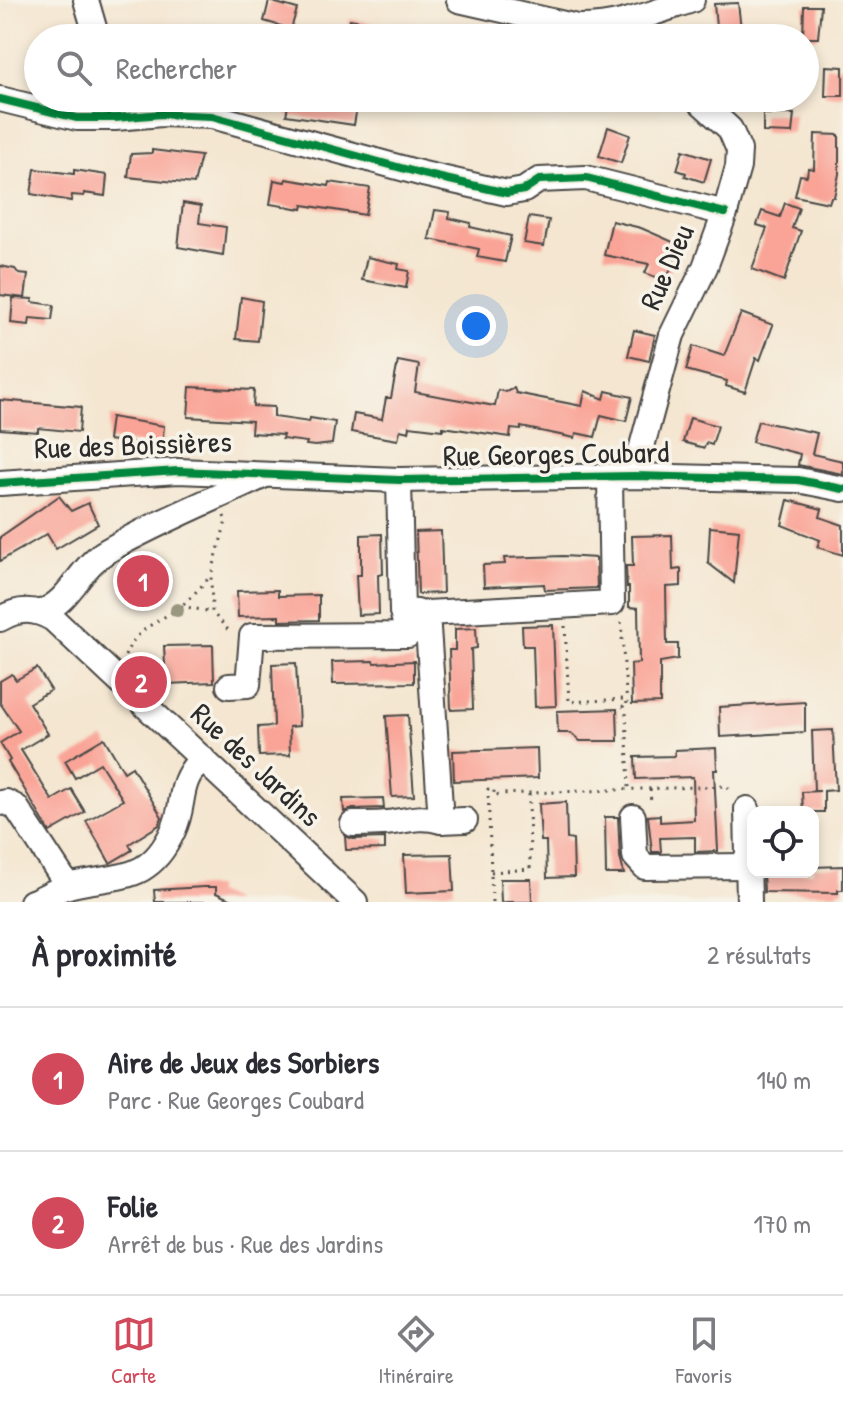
<!DOCTYPE html>
<html lang="fr">
<head>
<meta charset="utf-8">
<style>
  :root { --surface:#fff; --page:#f7f7f7; --text:#2b2b33; --muted:#7c7c81; --line:#e1e1e2; --accent:#d1495b }
  body { margin:0; font-family:"Patrick Hand",sans-serif; background:var(--page); color:var(--text) }
  .controls { position:absolute; right:24px; bottom:24px; display:grid; overflow:hidden; border-radius:16px; box-shadow:0 4px 12px #0003 }
  .controls button { width:72px; height:72px; display:grid; place-items:center; padding:0; border:0; border-bottom:2px solid var(--line); background:var(--surface); color:var(--text); font:40px sans-serif }
  .you { position:absolute; left:476px; top:326px; width:28px; height:28px; margin:-20px; border:6px solid #fff; border-radius:50%; background:#1a73e8; box-shadow:0 0 0 12px #1a73e833 }
  .badge { display:grid; place-items:center; width:52px; height:52px; border-radius:50%; background:var(--accent); color:#fff; font-size:26px; font-weight:700 }
  .pin { position:absolute; translate:-50% -50%; border:4px solid #fff; box-shadow:0 2px 8px #0006 }
  .list { margin:0; padding:0; list-style:none }
  h2 { display:flex; justify-content:space-between; align-items:center; height:104px; margin:0; padding:0 32px; font-size:34px }
  h2 small { font-size:26px; font-weight:400; color:var(--muted) }
  .list li { display:grid; grid-template-columns:52px 1fr auto; gap:24px; align-items:center; box-sizing:border-box; height:144px; padding:0 32px; border-top:2px solid var(--line) }
  .list b { display:block; font-size:30px; white-space:nowrap }
  .list p { margin:0; font-size:26px; white-space:nowrap; color:var(--muted) }
  .list em { font-size:26px; font-style:normal; color:var(--muted) }
  .icon { flex:none; width:44px; height:44px; fill:none; stroke:currentColor; stroke-width:2; stroke-linecap:round; stroke-linejoin:round }
  .map { position:relative; flex:none; width:843px; height:902px; overflow:hidden }
  .search { position:absolute; background:var(--surface); box-shadow:0 4px 12px #0003; left:24px; right:24px; top:24px; height:88px; display:flex; align-items:center; gap:20px; box-sizing:border-box; padding:0 28px; border-radius:44px; color:var(--muted); font-size:30px }
  .sheet { height:392px; background:var(--surface) }
  nav { display:flex; justify-content:space-around; align-items:center; box-sizing:border-box; height:112px; border-top:2px solid var(--line); background:var(--surface); font-size:22px; color:var(--muted) }
  nav a { display:grid; justify-items:center; gap:4px }
  nav .on { color:var(--accent) }
  .map>svg:first-child { display:block }
</style>
</head>
<body>
<div class="map">
<svg width="843" height="902" viewBox="0 0 843 902">
  <rect width="100%" height="100%" fill="#f7f3e8"/>
  <filter id="ink" filterUnits="userSpaceOnUse"><feTurbulence type="fractalNoise" baseFrequency=".0125" numOctaves="2"/><feDisplacementMap in="SourceGraphic" scale="16" xChannelSelector="R" yChannelSelector="G"/><feConvolveMatrix kernelMatrix="1 2 1 2 8 2 1 2 1" color-interpolation-filters="sRGB"/></filter>
  <filter id="wash" filterUnits="userSpaceOnUse"><feTurbulence type="fractalNoise" baseFrequency=".006" numOctaves="4" result="noise"/><feDisplacementMap in="SourceGraphic" scale="32" xChannelSelector="R" yChannelSelector="G"/><feGaussianBlur stdDeviation="1.8" result="paint"/><feColorMatrix in="noise" values="0 0 0 0 0 0 0 0 0 0 0 0 0 0 0 0 0 1.4 0 .05"/><feComposite in="paint" operator="in"/></filter>
  <g filter="url(#wash)">
    <rect width="100%" height="100%" fill="#f4e6d0"/>
    <!-- green -->
    <polygon fill="#b9d57b" stroke="#728053" stroke-width="2" points="143,562 163,590 150,602 138,589 133,588 124,574"/>
    <g id="blocks">
      <!-- building -->
      <g fill="#f9a497">
        <polygon points="269,1 297,9 291,29 264,21"/>
        <polygon points="738,3 742,38 717,38 714,4"/>
        <polygon points="804,6 821,6 818,38 803,38"/>
        <polygon points="350,19 411,30 410,38 345,38"/>
        <polygon points="826,66 843,67 843,96 825,96"/>
        <polygon points="290,98 314,98 314,100 357,107 354,125 286,115"/>
        <polygon points="763,114 794,114 792,133 763,132"/>
        <polygon points="608,127 630,135 621,163 599,156"/>
        <polygon points="815,134 839,135 839,174 834,197 831,197 829,203 795,196 800,175 807,176 808,168 814,169"/>
        <polygon points="152,150 201,156 194,184 128,177 131,154 152,153"/>
        <polygon points="683,150 711,159 704,182 685,176 686,173 677,170"/>
        <polygon points="35,169 74,174 74,170 107,175 105,196 84,193 84,196 72,195 71,201 31,194"/>
        <polygon points="286,179 329,186 330,182 370,188 365,215 303,205 302,209 270,204 274,180 285,182"/>
        <polygon points="183,203 201,206 199,223 226,227 223,255 178,247"/>
        <polygon points="785,203 799,208 792,228 801,231 784,281 752,269 767,228 757,225 762,211 780,217"/>
        <polygon points="435,210 450,212 449,218 471,223 470,227 511,236 505,262 477,257 479,249 429,239"/>
        <polygon points="529,217 549,220 544,246 524,243"/>
        <polygon points="612,221 641,228 680,245 666,281 645,273 649,264 604,255"/>
        <polygon points="367,257 399,264 398,269 409,271 406,288 362,280"/>
        <polygon points="0,266 15,269 19,274 28,275 25,298 0,295"/>
        <polygon points="241,297 262,301 258,341 236,339"/>
        <polygon points="13,298 33,299 32,302 54,305 52,320 30,318 29,325 11,323"/>
        <polygon points="741,313 773,325 760,360 756,358 745,392 726,386 727,381 686,370 693,346 724,356"/>
        <polygon points="634,330 655,335 649,361 628,356"/>
        <polygon points="398,361 419,365 415,392 495,406 498,390 506,392 514,388 516,393 582,406 585,391 604,399 606,391 632,397 626,421 601,415 595,437 576,433 575,438 521,427 521,430 511,429 510,437 443,427 443,430 410,426 409,432 400,430 398,440 351,432 354,414 382,419 386,398 391,398"/>
        <polygon points="190,387 254,390 253,406 274,407 274,417 309,422 310,418 335,422 332,444 315,446 306,445 307,442 282,439 283,435 251,433 252,421 188,417"/>
        <polygon points="0,400 81,407 79,432 38,428 38,432 0,429"/>
        <polygon points="111,417 164,426 162,446 108,440"/>
        <polygon points="690,418 718,426 712,445 706,443 704,448 683,442"/>
        <polygon points="758,421 817,433 812,454 843,461 843,474 798,465 800,454 752,442"/>
        <polygon points="59,496 71,511 88,503 98,524 56,549 47,534 0,561 0,537"/>
        <polygon points="788,500 822,509 820,517 843,525 843,555 817,547 820,540 782,525"/>
        <polygon points="710,527 739,530 734,583 708,563"/>
        <polygon points="441,531 443,593 418,594 416,532"/>
        <polygon points="382,534 383,574 378,575 379,614 358,615 356,575 361,575 361,535"/>
        <polygon points="672,535 673,570 681,569 681,586 666,587 667,644 678,644 678,659 660,662 660,703 632,704 631,664 639,663 638,608 629,607 629,587 627,587 626,566 633,566 632,536"/>
        <polygon points="563,556 596,558 597,588 545,590 544,584 484,587 483,565 505,564 504,558"/>
        <polygon points="278,590 278,596 319,595 319,620 279,621 279,616 238,617 237,591"/>
        <polygon points="553,625 556,706 535,707 533,646 523,646 522,626"/>
        <polygon points="476,628 477,648 471,649 473,709 451,710 449,650 455,650 455,629"/>
        <polygon points="213,645 214,682 166,684 164,646"/>
        <polygon points="373,661 374,663 414,661 414,683 333,684 332,662"/>
        <polygon points="296,663 299,726 289,727 290,755 259,756 258,727 274,726 272,664"/>
        <polygon points="37,668 51,690 29,703 48,734 21,750 52,800 71,789 85,812 50,832 8,762 10,760 0,743 19,731 0,703 0,681 12,674 16,680"/>
        <polygon points="805,702 805,732 720,737 719,707"/>
        <polygon points="617,709 618,741 580,741 571,733 558,733 557,711"/>
        <polygon points="408,715 414,796 392,797 386,716"/>
        <polygon points="833,730 836,790 824,791 824,812 803,812 802,792 820,791 814,791 812,731"/>
        <polygon points="104,738 124,772 132,767 162,817 159,825 129,844 132,850 110,863 86,821 123,800 100,763 75,778 65,761"/>
        <polygon points="537,748 538,778 454,781 453,751"/>
        <polygon points="716,748 717,770 714,770 718,851 695,852 695,837 660,838 661,852 652,852 648,816 660,815 660,822 694,820 693,777 636,779 635,757 675,756 675,750"/>
        <polygon points="383,798 384,808 353,809 344,812 343,799"/>
        <polygon points="566,802 567,839 573,840 574,877 547,878 546,841 541,841 539,804"/>
        <polygon points="605,817 618,817 620,857 624,874 606,874"/>
        <polygon points="345,836 353,839 385,838 385,849 346,850"/>
        <polygon points="452,854 454,891 406,893 404,855"/>
        <polygon points="843,866 843,890 838,890 838,893 764,892 763,872 813,872 813,867"/>
        <polygon points="500,879 531,879 532,902 501,902"/>
        <polygon points="204,887 216,887 216,893 236,902 155,902 154,890"/>
      </g>
    </g>
  </g>
  <g filter="url(#ink)">
    <use href="#blocks" fill-opacity="0" stroke="#494744" stroke-width="2"/>
    <g fill="none" stroke-linecap="round" stroke-linejoin="round">
      <defs>
        <g id="minor">
          <polyline points="86,0 97,38"/>
          <path d="M 459,0 L 577,27 C 618,28 655,12 692,0"/>
          <polyline points="0,99 77,118 115,118 162,114 212,116 423,174 507,193 524,190 539,180 586,178 725,213"/>
          <polyline points="634,476 672,335 705,267 725,213 738,167 739,150 730,129 696,98"/>
          <polyline points="399,480 402,611 417,612"/>
          <polyline points="0,483 178,471 399,480 634,476 798,480 843,489"/>
          <path d="M 41,612 C 71,602 79,567 107,551 C 157,522 212,500 263,476"/>
          <path d="M 0,619 C 19,608 34,608 53,619 L 355,902"/>
          <polyline points="229,686 248,685 252,636 408,635 402,611"/>
          <polyline points="0,803 6,802 16,807 68,886"/>
          <polyline points="747,809 749,902"/>
          <polyline points="633,817 635,856 645,867 748,866"/>
          <polyline points="465,820 441,821 427,613 612,603 610,477"/>
          <path d="M 353,824 C 367,824 381,824 394,822 C 412,819 423,816 441,821"/>
          <path d="M 32,902 C 46,897 58,888 72,885 C 120,874 149,883 173,831 C 187,801 175,786 202,758"/>
        </g>
      </defs>
      <!-- minor casing -->
      <use href="#minor" stroke="#494744" stroke-width="28"/>
      <!-- path -->
      <g stroke="#494744" stroke-width="3" stroke-dasharray="2 6" stroke-linecap="butt">
        <polyline points="224,516 226,521 211,576 212,612 230,632"/>
        <polyline points="181,606 212,612"/>
        <polyline points="621,622 627,706 623,706 626,713 629,789"/>
        <polyline points="565,626 569,702 625,699"/>
        <path d="M 125,656 C 136,628 157,623 180,607 C 191,598 201,586 211,576"/>
        <polyline points="650,789 651,803"/>
        <polyline points="491,872 530,869 529,793"/>
        <polyline points="492,902 488,789 494,790 494,796 500,794 727,786 733,793"/>
      </g>
      <!-- minor -->
      <use href="#minor" stroke="#fff" stroke-width="24"/>
      <defs>
        <g id="cycleway">
          <polyline points="0,99 77,118 115,118 162,114 212,116 423,174 507,193 524,190 539,180 586,178 725,213"/>
          <polyline points="0,483 178,471 399,480 634,476 798,480 843,489"/>
        </g>
      </defs>
      <!-- cycleway casing -->
      <use href="#cycleway" stroke="#f7f3e8" stroke-width="13"/>
      <!-- cycleway -->
      <use href="#cycleway" stroke="#00873e" stroke-width="8"/>
    </g>
    <!-- trees -->
    <circle fill="#999780" cx="177" cy="610" r="7"/>
  </g>
  <g text-anchor="middle" stroke-width="7" stroke-linejoin="round" paint-order="stroke">
    <!-- street labels -->
    <g font-size="30" fill="#2b2b2b" stroke="#f7f3e8">
      <text transform="translate(667 267) rotate(-66)" y="10">Rue Dieu</text>
      <text transform="translate(133 445) rotate(-2)" y="10">Rue des Boissières</text>
      <text transform="translate(556 454) rotate(-1)" y="10">Rue Georges Coubard</text>
      <text transform="translate(256 765) rotate(43)" y="10">Rue des Jardins</text>
    </g>
  </g>
</svg>
<div class="controls">
<button><svg class="icon" aria-label="locate" viewBox="0 0 24 24"><circle cx="12" cy="12" r="6"/><path d="M12 2v4M12 18v4M2 12h4M18 12h4"/></svg></button>
</div>
<div class="you"></div>
<div class="pin badge" style="left:143px;top:581px">1</div>
<div class="pin badge" style="left:141px;top:682px">2</div>
<div class="search"><svg class="icon" aria-label="search" viewBox="0 0 24 24"><circle cx="10" cy="10" r="6"/><path d="M15 15l6 6"/></svg>Rechercher</div>
</div>
<section class="sheet">
<h2>À proximité<small>2 résultats</small></h2>
<ul class="list">
<li><span class="badge">1</span><div><b>Aire de Jeux des Sorbiers</b><p>Parc · Rue Georges Coubard</p></div><em>140 m</em></li>
<li><span class="badge">2</span><div><b>Folie</b><p>Arrêt de bus · Rue des Jardins</p></div><em>170 m</em></li>
</ul>
</section>
<nav>
<a class="on"><svg class="icon" aria-label="map" viewBox="0 0 24 24"><path d="M3 6l6-2 6 2 6-2v14l-6 2-6-2-6 2zM9 4v14M15 6v14"/></svg>Carte</a>
<a><svg class="icon" aria-label="directions" viewBox="0 0 24 24"><path d="M12 3l9 9-9 9-9-9zM9 14v-3h6M13 9l2 2-2 2"/></svg>Itinéraire</a>
<a><svg class="icon" aria-label="saved" viewBox="0 0 24 24"><path d="M7 4h10v16l-5-4-5 4z"/></svg>Favoris</a>
</nav>
</body>
</html>
